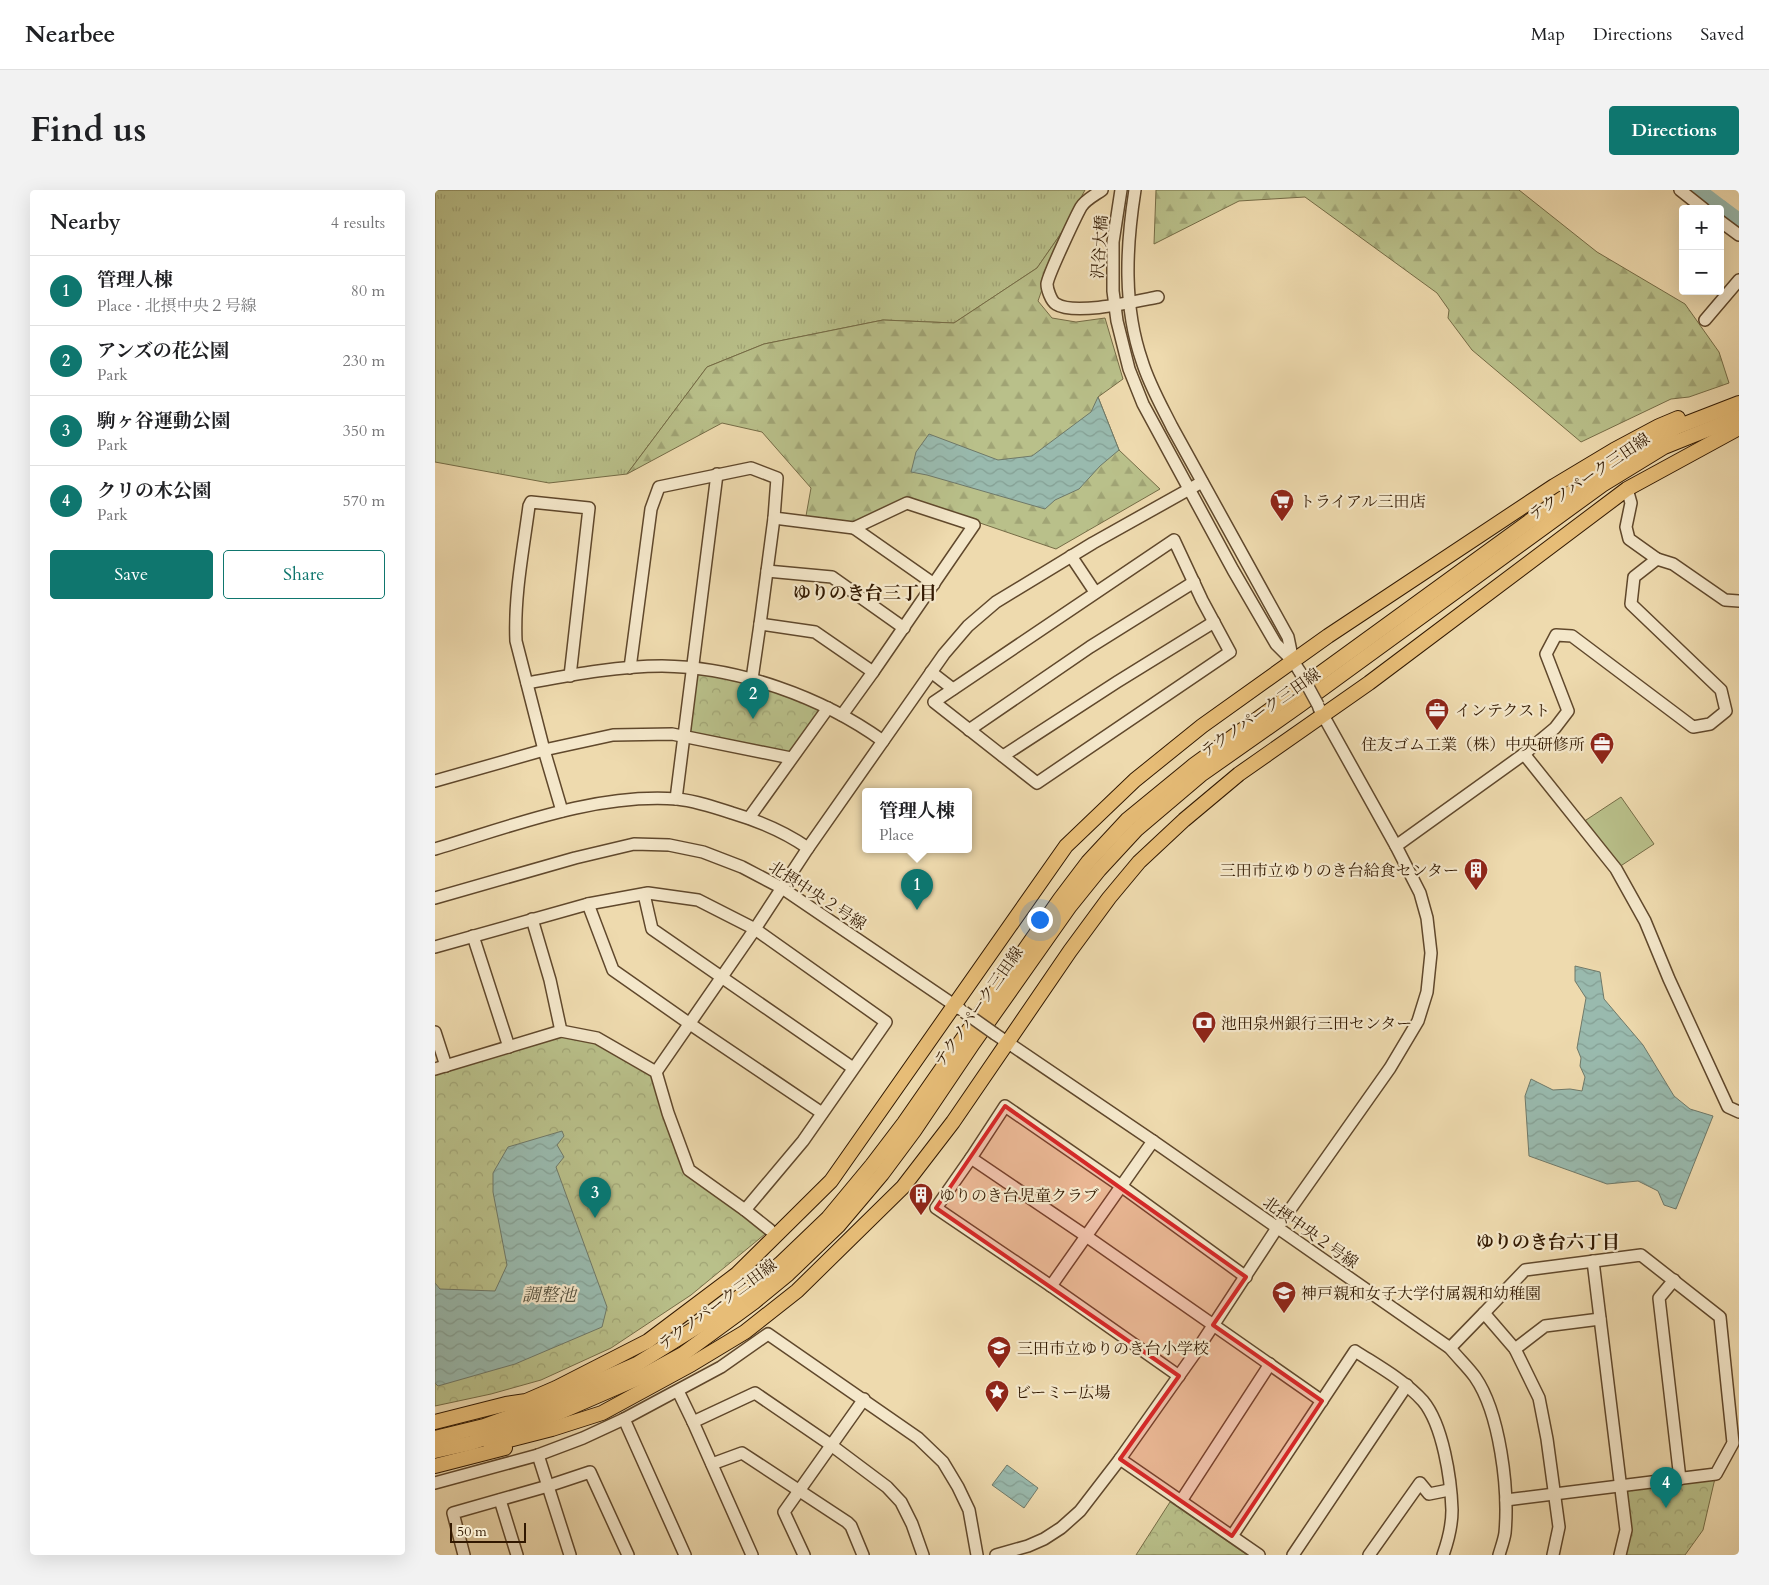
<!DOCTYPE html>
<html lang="en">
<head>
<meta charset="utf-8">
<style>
  :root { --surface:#fff; --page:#f2f2f2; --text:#202124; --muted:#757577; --line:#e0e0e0; --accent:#0f766e }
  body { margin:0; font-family:Cardo,"Noto Serif JP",serif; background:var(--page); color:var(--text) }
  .controls { position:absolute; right:15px; top:15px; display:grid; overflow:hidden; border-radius:5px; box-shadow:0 5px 20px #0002 }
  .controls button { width:45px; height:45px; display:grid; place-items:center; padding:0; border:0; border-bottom:1px solid var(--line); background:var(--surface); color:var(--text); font:25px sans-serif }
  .scale { position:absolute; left:15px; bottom:12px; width:76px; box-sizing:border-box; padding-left:5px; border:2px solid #311801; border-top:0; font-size:14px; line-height:18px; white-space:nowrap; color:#311801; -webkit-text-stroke:4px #f4e7ca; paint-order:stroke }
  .you { position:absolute; left:604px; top:729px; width:18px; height:18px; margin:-12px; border:4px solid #fff; border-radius:50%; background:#1a73e8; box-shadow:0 0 0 8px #1a73e833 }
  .badge { display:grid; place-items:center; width:32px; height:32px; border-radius:50%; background:var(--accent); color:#fff; font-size:16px; font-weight:700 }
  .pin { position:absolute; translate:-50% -41px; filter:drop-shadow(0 1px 2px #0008) }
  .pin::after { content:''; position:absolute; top:26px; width:18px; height:15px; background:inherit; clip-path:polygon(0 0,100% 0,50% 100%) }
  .popup { position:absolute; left:427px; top:598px; width:110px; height:65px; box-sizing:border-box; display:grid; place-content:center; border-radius:5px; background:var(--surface); filter:drop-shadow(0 1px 4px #0005); font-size:16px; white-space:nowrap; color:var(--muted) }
  .popup b { font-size:19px; color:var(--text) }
  .popup::after { content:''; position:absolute; left:50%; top:100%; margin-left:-10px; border:10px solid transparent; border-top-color:var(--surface) }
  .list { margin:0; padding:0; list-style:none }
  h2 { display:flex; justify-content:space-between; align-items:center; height:65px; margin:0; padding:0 20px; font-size:21px }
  h2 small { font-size:16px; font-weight:400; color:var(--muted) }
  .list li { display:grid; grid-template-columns:32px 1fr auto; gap:15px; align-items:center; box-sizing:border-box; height:70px; padding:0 20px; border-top:1px solid var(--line) }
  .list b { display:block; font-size:19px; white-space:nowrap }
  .list p { margin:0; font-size:16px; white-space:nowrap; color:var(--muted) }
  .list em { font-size:16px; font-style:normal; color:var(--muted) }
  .actions { display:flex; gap:10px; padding:15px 20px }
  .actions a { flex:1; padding:11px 0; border:1px solid var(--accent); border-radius:5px; text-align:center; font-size:18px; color:var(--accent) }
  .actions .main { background:var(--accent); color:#fff }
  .map { position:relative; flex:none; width:1304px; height:1365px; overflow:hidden; border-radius:5px }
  header { display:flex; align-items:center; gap:30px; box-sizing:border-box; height:70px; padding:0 25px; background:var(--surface); border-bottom:1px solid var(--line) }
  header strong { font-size:24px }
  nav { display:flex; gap:28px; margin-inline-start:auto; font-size:18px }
  .intro { display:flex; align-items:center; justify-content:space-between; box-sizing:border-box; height:120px; padding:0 30px }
  h1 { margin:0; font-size:35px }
  .button { padding:12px 22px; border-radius:5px; background:var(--accent); color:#fff; font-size:18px; font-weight:700 }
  main { display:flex; gap:30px; padding:0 30px }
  aside { flex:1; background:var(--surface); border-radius:5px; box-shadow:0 5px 20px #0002 }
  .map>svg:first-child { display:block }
</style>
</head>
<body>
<header>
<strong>Nearbee</strong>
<nav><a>Map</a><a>Directions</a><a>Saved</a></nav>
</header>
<div class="intro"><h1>Find us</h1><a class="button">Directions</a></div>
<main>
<aside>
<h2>Nearby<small>4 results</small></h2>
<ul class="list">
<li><span class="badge">1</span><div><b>管理人棟</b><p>Place · 北摂中央２号線</p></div><em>80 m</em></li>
<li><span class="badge">2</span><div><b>アンズの花公園</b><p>Park</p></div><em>230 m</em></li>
<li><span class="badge">3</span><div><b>駒ヶ谷運動公園</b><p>Park</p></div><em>350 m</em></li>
<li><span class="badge">4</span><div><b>クリの木公園</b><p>Park</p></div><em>570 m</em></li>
</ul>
<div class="actions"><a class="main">Save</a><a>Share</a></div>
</aside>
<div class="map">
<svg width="1304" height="1365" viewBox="0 0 1304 1365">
  <defs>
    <pattern id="grass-tufts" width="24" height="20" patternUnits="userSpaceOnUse" patternTransform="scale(1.25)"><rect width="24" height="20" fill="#b9c08a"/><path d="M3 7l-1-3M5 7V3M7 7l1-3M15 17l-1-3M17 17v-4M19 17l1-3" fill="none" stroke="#a0a475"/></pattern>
    <pattern id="forest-firs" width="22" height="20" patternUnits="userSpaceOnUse" patternTransform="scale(1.25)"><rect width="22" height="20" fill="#b9c08a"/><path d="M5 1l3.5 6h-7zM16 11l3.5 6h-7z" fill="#a0a475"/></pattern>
    <pattern id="park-crowns" width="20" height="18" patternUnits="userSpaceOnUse" patternTransform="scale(1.25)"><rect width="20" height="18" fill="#b9c08a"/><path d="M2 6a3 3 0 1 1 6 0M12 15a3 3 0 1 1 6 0" fill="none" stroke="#a0a475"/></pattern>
    <pattern id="water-waves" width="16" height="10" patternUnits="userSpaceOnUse" patternTransform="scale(1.25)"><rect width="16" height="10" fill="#99baae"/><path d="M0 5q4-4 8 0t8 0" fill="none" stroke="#849f94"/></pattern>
  </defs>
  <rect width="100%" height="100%" fill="#eedaae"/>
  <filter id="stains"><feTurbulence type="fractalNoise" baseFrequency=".004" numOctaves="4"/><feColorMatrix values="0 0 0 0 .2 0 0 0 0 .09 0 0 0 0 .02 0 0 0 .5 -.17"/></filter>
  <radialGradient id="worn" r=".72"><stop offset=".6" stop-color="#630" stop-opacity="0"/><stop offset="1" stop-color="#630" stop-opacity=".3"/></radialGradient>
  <!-- grass -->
  <polygon fill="url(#grass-tufts)" stroke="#756c46" points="0,0 650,0 627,42 602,78 519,133 448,130 329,154 272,177 192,284 114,293 0,272"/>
  <!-- forest -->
  <g fill="url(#forest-firs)" stroke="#756c46">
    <polygon points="721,0 1084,0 1162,62 1250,114 1284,162 1294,193 1254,207 1236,209 1146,252 1037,160 1013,128 1014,120 1002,103 870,7 804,11 719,54"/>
    <polygon points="627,42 603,111 617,128 641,132 670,128 688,189 663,207 684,260 725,299 621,359 472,308 419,332 371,326 376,298 327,242 287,233 192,284 272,177 329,154 448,130 519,133 602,78"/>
  </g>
  <!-- park -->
  <g fill="url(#park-crowns)" stroke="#756c46">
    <polygon points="257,478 317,489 393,518 356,568 249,546"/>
    <polygon points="126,841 162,848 221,882 254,980 335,1040 256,1105 176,1158 106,1190 56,1204 0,1216 0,879"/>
    <polygon points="1281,1284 1268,1340 1250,1365 1185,1365 1191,1340 1186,1295"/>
    <polygon points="735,1312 812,1365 701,1365"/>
  </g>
  <!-- garden -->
  <polygon fill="#b9c08a" stroke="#756c46" points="1186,607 1219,654 1181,679 1145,634"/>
  <!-- water -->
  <g fill="url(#water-waves)" stroke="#6f7969">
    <polygon points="663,207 684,260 665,276 644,299 620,310 610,319 492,285 476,282 481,262 494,244 563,270 597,266 656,222"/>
    <polygon points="1140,776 1165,782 1169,809 1208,855 1239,906 1255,919 1278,926 1241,1019 1229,1015 1223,1001 1203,991 1172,994 1094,966 1090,906 1096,889 1118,900 1135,899 1147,901 1150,887 1145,876 1146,868 1142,858 1151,808 1140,791"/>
    <polygon points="127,941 129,946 122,955 129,967 121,977 172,1117 167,1137 80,1174 3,1196 0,1193 0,1093 5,1099 60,1101 72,1075 58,1002 58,983 73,957"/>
    <polygon points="572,1275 603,1298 589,1318 557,1295"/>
  </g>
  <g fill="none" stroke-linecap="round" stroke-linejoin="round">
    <!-- river -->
    <g stroke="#99baae" stroke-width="19">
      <polyline points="1260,0 1285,19"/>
      <polyline points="1285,19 1304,33"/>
    </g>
    <defs>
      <g id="minor">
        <path d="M 667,0 C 660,5 650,10 646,17 C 641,26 613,85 612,94 C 612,99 616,111 621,114 C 640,126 702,111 723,107"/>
        <polyline points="686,0 678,52 678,101 682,131 694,179 708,214 798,380 841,454 858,471 865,482"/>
        <path d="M 700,0 C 691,57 688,116 707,171 C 714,194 726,215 737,237 L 853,447 L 858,471"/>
        <polyline points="1245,0 1269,19"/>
        <polyline points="1285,31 1304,45"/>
        <polyline points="1270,130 1304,90"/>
        <polyline points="1192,299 1196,313 1191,337 1194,349 1222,369"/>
        <polyline points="419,338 499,394"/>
        <polygon points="739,350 767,410 795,462 602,593 499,512"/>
        <polyline points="636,366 660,402"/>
        <polyline points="332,381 397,387 469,438"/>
        <polyline points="325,434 339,328"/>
        <polyline points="195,478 216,319 224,297 316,278 342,288 339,328 419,338 472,313 539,335 438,482 380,442 325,434 317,489"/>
        <polyline points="496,482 518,499"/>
        <path d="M 92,493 C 136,485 182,476 227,476 C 303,477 387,507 448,551"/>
        <polyline points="407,525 438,482"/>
        <polyline points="534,540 655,457 759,392"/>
        <polyline points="1089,564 1181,679 1210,731 1234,789 1293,917 1304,922"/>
        <polyline points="568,566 682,492 779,432"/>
        <polyline points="0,591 109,560 178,545 237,544 356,568"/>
        <polyline points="241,609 282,284"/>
        <path d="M 127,621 L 109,560 L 81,451 C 79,406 88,361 94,316 L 96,312 L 154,318 L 135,486"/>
        <polyline points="314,628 393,518"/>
        <polyline points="961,656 1089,564 1120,538 1133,521 1111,464 1121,445 1137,446 1258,537 1275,534 1291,521 1286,500 1196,414 1199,387 1222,369 1238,374 1290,410 1304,411"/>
        <path d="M 0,659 C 77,636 160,603 242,609 C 261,611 279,617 297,623 C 324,631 350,642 373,658"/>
        <polyline points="209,704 217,739 418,878"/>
        <polyline points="0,708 140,668 199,654 234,655 268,662 307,677 347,698 525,819"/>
        <polyline points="153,714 178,780 255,834 387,923"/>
        <polyline points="97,729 115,790 126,841"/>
        <polyline points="38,746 74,857"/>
        <polyline points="0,757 153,714 213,703 263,710 320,739 451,832 368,951 310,1020"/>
        <polyline points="0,842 11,876"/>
        <path d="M 560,844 L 718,951 L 1015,1158 C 1023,1168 1033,1177 1040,1187 C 1065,1223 1074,1299 1070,1343 C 1069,1350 1066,1358 1064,1365"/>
        <polyline points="0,879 126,841 162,848 221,882 233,923 254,980 310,1020 335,1040"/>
        <polyline points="221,882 320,739 373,658 448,551 509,464 533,436 561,412 658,353 767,292"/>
        <polyline points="536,968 501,1018 616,1096 744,1186"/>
        <polyline points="1158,1071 1191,1340 1185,1365"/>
        <polyline points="811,1087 686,996 570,916 536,968 651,1046 887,1211"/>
        <polyline points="1239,1090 1224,1108 1245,1289"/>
        <polyline points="616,1096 718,951"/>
        <polyline points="1049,1123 1090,1080 1206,1065 1285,1127 1298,1253 1281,1284 1071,1310"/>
        <polyline points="1015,1158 1049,1123 1080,1159 1104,1208 1112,1249 1124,1337 1118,1365"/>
        <polyline points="1080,1159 1110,1136 1165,1129"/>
        <polyline points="243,1201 258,1232 320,1203 396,1255 452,1297 466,1312 477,1334 488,1365"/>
        <polyline points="189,1229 250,1365"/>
        <polyline points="258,1232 317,1365"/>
        <polyline points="103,1265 135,1365"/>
        <polyline points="685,1269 824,1365"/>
        <polyline points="277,1274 307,1263 412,1332 416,1336 428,1365"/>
        <polyline points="0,1293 103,1265 148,1248 189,1229 286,1177 333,1144 483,1248 508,1272 523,1297 534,1320 542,1365"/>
        <polyline points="65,1310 82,1365"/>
        <polyline points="746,1311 835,1174"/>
        <path d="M 797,1346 L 920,1161 C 943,1176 969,1190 988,1211 C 1008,1235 1016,1289 1017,1320 C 1017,1335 1013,1351 1008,1365"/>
        <polyline points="29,1365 18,1323 113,1296 155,1282 193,1365"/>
        <polyline points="369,1365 349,1322 429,1209"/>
        <polyline points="561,1365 593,1356 609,1349 626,1338 645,1321 685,1269 760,1163 842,1038 955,878 983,831 992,802 996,763 992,728 985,703 961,656 884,518"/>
        <polyline points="858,1365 972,1195"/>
        <polyline points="934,1365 985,1293 994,1304 1014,1300"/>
      </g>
      <g id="major">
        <polyline points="0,1232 71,1214 91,1211 121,1198 213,1151 302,1084 396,991 631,656 700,590 767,536 893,446 1119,296 1179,260 1224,236 1243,228"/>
        <polyline points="0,1248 49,1236 118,1211 202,1174 281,1125 313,1100 345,1074 393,1028 437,975 469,933 625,709 653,672 692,630 759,575 1110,320 1187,268 1242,237 1304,213"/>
        <polyline points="55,1253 62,1253 117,1239 167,1223 257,1174 310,1142 362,1101 468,997 518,932 635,761 674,708 704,672 749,630 804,584 934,493 1192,299 1304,238"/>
        <polyline points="0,1261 36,1253 123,1223 208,1186 248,1164 319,1112 353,1084 403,1036 447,984 479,941 537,855 635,716 664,680 701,640 767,584 865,515 1167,295 1229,257 1304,227"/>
        <polyline points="0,1276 70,1258"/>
      </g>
    </defs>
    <!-- minor casing -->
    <use href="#minor" stroke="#60482c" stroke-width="14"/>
    <!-- major casing -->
    <use href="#major" stroke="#311801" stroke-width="16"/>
    <!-- minor -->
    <use href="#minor" stroke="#f4e7ca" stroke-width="11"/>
    <!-- major -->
    <use href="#major" stroke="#e7bd77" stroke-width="14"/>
    <defs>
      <g id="minor-bridge">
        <polyline points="865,482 883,515"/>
        <polyline points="529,822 560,844"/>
      </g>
    </defs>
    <!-- minor-bridge casing -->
    <use href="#minor-bridge" stroke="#60482c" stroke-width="14" stroke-linecap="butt"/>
    <!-- minor-bridge -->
    <use href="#minor-bridge" stroke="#f4e7ca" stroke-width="11"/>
  </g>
  <!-- marked area -->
  <path fill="#d62828" fill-opacity="0.2" stroke="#d62828" stroke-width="4" stroke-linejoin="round" d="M 570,916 L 811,1087 L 778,1135 L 887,1211 L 797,1346 L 685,1269 L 744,1186 L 501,1018 Z"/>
  <!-- icons -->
  <defs>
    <symbol id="supermarket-pin" viewBox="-11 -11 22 30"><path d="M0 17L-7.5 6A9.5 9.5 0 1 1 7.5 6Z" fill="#8f2418" stroke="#f4e7ca"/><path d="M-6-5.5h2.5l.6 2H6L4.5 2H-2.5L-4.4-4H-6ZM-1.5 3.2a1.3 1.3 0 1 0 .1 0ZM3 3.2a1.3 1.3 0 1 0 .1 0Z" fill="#fff"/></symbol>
    <symbol id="office-pin" viewBox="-11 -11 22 30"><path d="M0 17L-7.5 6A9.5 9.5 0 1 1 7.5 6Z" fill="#8f2418" stroke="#f4e7ca"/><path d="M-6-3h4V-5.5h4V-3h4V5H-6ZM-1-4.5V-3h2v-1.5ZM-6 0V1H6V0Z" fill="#fff"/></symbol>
    <symbol id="building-pin" viewBox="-11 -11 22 30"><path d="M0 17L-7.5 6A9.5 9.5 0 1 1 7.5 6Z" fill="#8f2418" stroke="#f4e7ca"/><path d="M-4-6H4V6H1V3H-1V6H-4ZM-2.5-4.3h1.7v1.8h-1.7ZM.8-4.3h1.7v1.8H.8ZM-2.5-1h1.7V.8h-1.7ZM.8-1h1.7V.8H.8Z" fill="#fff"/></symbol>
    <symbol id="bank-pin" viewBox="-11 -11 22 30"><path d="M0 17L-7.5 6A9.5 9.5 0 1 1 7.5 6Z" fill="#8f2418" stroke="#f4e7ca"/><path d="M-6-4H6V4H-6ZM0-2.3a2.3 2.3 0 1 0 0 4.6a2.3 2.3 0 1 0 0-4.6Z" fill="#fff"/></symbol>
    <symbol id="school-pin" viewBox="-11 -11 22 30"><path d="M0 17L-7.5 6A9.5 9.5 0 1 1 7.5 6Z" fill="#8f2418" stroke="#f4e7ca"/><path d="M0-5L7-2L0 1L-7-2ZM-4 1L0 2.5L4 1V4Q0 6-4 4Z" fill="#fff"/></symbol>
    <symbol id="sight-pin" viewBox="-11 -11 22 30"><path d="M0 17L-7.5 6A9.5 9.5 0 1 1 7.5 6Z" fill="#8f2418" stroke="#f4e7ca"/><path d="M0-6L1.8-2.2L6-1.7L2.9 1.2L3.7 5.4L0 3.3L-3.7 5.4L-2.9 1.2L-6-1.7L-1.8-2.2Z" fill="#fff"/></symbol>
  </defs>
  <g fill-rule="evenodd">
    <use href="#supermarket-pin" x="833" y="297" width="28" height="38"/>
    <use href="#office-pin" x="988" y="506" width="28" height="38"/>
    <use href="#office-pin" x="1153" y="540" width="28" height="38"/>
    <use href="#building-pin" x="1027" y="666" width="28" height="38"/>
    <use href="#bank-pin" x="755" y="819" width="28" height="38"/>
    <use href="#building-pin" x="472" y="991" width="28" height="38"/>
    <use href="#school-pin" x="835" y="1089" width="28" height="38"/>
    <use href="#school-pin" x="550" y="1144" width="28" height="38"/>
    <use href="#sight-pin" x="548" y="1188" width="28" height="38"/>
  </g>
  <g text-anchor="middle" stroke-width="4.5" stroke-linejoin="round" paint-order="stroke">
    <!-- street labels -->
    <g font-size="16" fill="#311801" stroke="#f4e7ca">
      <text transform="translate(664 57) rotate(-86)" y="6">沢谷大橋</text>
      <text transform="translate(1154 286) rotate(-34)" y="6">テクノパーク三田線</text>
      <text transform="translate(825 522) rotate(-35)" y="6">テクノパーク三田線</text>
      <text transform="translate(383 705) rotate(33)" y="6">北摂中央２号線</text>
      <text transform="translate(543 816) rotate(-55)" y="6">テクノパーク三田線</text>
      <text transform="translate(876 1042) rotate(35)" y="6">北摂中央２号線</text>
      <text transform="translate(282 1114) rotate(-36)" y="6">テクノパーク三田線</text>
    </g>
    <!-- poi labels -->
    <g font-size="16" fill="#311801" stroke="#f4e7ca" text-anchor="start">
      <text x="864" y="317">トライアル三田店</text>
      <text x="1020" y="526">インテクスト</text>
      <text x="1150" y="560" text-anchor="end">住友ゴム工業（株）中央研修所</text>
      <text x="1024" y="686" text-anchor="end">三田市立ゆりのき台給食センター</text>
      <text x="786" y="839">池田泉州銀行三田センター</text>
      <text x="504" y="1011">ゆりのき台児童クラブ</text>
      <text x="866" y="1109">神戸親和女子大学付属親和幼稚園</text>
      <text x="582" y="1164">三田市立ゆりのき台小学校</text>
      <text x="580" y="1208">ビーミー広場</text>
    </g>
    <!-- neighbourhood labels -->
    <g font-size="18" font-weight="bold" fill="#311801" stroke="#f4e7ca">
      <text x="430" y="409">ゆりのき台三丁目</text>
      <text x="1113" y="1058">ゆりのき台六丁目</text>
    </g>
    <!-- water labels -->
    <g font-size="18" font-style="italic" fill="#55513e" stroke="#f4e7ca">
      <text x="114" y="1111">調整池</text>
    </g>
  </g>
  <rect width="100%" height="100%" filter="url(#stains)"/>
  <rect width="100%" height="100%" fill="url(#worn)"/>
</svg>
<div class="controls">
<button>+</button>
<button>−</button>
</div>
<div class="scale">50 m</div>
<div class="you"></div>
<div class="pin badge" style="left:482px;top:720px">1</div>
<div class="popup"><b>管理人棟</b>Place</div>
<div class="pin badge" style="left:318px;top:529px">2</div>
<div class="pin badge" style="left:160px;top:1028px">3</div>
<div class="pin badge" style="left:1231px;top:1318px">4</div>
</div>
</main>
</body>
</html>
